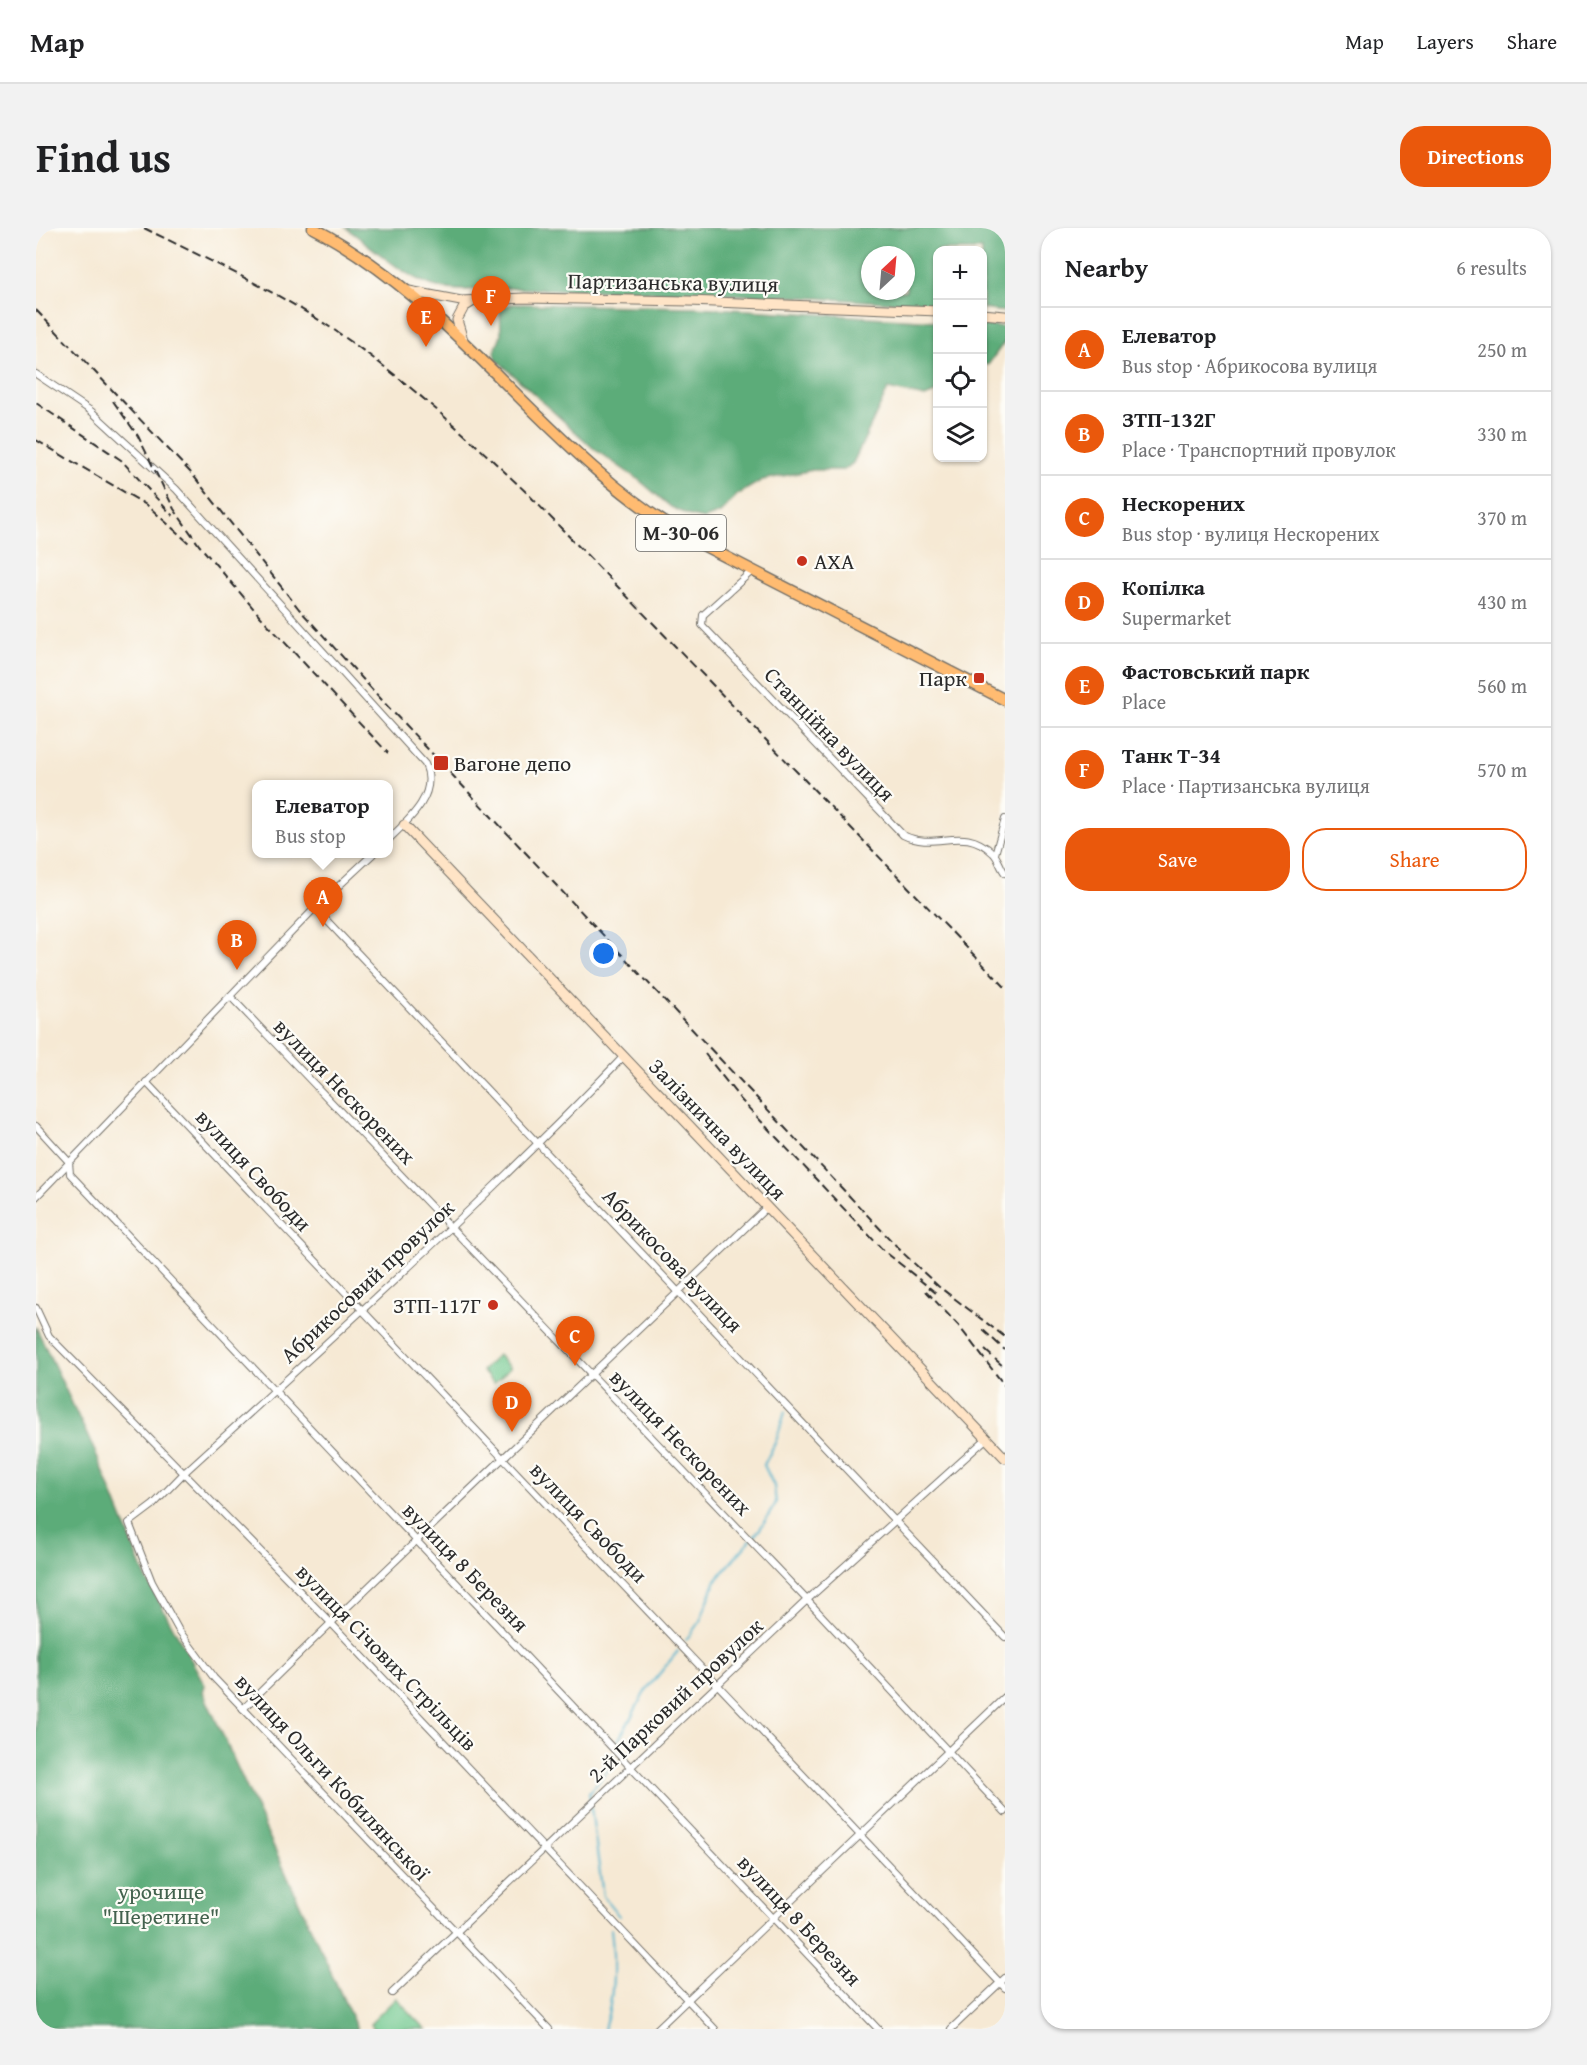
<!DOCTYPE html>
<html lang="en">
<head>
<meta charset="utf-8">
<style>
  :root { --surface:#fff; --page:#f2f2f2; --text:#202124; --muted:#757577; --line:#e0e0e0; --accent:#ea580c }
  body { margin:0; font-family:"Gentium Book Plus",serif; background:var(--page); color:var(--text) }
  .controls { position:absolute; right:18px; top:18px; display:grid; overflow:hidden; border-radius:12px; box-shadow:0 2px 4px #0004 }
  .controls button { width:54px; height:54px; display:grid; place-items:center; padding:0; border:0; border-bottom:2px solid var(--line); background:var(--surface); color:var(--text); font:30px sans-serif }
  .compass { position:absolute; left:825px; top:18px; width:54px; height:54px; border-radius:50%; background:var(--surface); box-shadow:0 2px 4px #0004; rotate:26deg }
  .you { position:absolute; left:568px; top:726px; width:21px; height:21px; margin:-15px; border:4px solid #fff; border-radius:50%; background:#1a73e8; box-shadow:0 0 0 9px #1a73e833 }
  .badge { display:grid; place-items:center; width:39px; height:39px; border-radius:50%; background:var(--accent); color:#fff; font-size:20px; font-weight:700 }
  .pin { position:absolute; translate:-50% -50px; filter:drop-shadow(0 2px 3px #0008) }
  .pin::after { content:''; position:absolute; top:32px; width:21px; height:18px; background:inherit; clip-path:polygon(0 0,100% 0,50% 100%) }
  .popup { position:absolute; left:216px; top:552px; width:141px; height:78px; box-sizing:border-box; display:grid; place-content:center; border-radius:12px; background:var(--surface); filter:drop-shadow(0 2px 4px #0005); font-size:20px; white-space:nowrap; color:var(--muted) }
  .popup b { font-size:22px; color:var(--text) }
  .popup::after { content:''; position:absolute; left:50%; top:100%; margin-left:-12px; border:12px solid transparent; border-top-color:var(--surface) }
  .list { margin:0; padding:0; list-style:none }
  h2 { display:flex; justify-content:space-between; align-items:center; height:78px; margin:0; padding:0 24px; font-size:26px }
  h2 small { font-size:20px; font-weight:400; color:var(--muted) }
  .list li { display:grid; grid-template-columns:39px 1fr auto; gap:18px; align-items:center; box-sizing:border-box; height:84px; padding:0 24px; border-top:2px solid var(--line) }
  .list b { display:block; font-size:22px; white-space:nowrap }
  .list p { margin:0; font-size:20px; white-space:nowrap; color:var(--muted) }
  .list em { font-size:20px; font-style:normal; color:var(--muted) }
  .actions { display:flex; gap:12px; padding:18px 24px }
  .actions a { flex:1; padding:14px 0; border:2px solid var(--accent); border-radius:24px; text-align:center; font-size:21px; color:var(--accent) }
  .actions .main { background:var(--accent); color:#fff }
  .icon { flex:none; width:33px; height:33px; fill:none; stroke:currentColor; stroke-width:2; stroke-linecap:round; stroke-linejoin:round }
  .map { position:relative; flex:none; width:969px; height:1801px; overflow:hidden; border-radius:24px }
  header { display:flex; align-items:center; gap:36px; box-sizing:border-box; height:84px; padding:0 30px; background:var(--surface); border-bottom:2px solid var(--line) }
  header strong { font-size:28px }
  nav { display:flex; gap:33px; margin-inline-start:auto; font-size:21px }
  .intro { display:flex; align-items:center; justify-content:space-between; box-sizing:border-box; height:144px; padding:0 36px }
  h1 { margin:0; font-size:42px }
  .button { padding:15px 27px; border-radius:24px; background:var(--accent); color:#fff; font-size:21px; font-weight:700 }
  main { display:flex; gap:36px; padding:0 36px }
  aside { flex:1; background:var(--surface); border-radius:24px; box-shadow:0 2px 4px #0004 }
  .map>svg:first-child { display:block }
</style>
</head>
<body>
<header>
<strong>Map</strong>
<nav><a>Map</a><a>Layers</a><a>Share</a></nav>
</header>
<div class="intro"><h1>Find us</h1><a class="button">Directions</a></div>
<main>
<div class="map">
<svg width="969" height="1801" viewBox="0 0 969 1801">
  <rect width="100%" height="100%" fill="#fdfcf7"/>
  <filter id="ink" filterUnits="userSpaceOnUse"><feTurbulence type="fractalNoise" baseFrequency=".0167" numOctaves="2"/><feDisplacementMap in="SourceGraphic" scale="12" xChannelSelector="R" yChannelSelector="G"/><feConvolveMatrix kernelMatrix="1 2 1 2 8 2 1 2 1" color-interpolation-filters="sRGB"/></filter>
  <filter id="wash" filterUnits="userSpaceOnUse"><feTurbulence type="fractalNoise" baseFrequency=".008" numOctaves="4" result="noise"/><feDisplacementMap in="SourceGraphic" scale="24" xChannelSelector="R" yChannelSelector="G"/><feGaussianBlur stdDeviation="1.35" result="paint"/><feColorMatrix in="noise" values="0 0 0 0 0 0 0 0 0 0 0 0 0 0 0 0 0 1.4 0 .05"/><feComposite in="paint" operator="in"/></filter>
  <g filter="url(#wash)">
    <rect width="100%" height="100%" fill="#f6e9d4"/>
    <!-- green -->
    <g fill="#70c88e" stroke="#4e7a5c" stroke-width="1.5">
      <polygon points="462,1127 474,1140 458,1156 446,1143"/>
      <polygon points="360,1770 390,1801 337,1801 334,1796"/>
    </g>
    <!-- forest -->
    <g fill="#5cac79" stroke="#446c52" stroke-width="1.5" fill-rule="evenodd">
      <path d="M 310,0 L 969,0 L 969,84 L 947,81 L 946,22 L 902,22 L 901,77 L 745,68 L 470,60 C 449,61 426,64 405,60 C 370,52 338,20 310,0 ZM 834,27 L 870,27 L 870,63 L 834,63 Z"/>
      <polygon points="477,76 659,79 901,93 901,164 889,169 852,161 817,235 808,242 777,242 726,252 701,267 684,285 668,291 655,288 635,279 603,252 558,221 461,132 458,125 465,107 464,80"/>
      <polygon points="946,97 969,99 969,113 952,137 947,136"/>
      <polygon points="0,1099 62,1230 110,1350 169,1457 167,1464 321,1801 0,1800"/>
    </g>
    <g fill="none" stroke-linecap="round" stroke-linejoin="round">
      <!-- stream -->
      <g stroke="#4db1cc" stroke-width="2">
        <polyline points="650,1412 664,1393 680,1352 724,1301 740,1275 738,1258 728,1237 740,1213 749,1184"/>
        <polyline points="582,1513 610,1462 642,1423"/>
        <polyline points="572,1526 571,1543 553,1565 567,1668 583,1688"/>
        <path d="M 568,1801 C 579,1768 579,1735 575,1701"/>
      </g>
    </g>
  </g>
  <g filter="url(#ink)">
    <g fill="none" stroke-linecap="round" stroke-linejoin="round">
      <defs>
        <g id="street">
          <path d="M 0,146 L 55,183 L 140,261 L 389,536 C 403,566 373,592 353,611"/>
          <path d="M 716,343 L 667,387 L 666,397 L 867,607 C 901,624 926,595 957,625 C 962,629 964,639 969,645"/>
          <polyline points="959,626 969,591"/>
          <polyline points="279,680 969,1409"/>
          <polyline points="194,768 771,1372 969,1584"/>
          <polyline points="110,854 969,1760"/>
          <polyline points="0,898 33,934 34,946 842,1801"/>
          <polyline points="0,969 279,680 337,626"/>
          <polyline points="0,1080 13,1108 295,1395 679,1801"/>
          <path d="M 207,1481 C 379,1311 556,1147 730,980"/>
          <polyline points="356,1765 771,1372 950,1211"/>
          <path d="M 513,1801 L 178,1450 L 142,1401 L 116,1354 L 93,1295 L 117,1277 L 148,1245 C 297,1109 447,975 587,829"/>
          <polyline points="621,1801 969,1469"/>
          <polyline points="915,1801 969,1750"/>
        </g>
        <g id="secondary">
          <polyline points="373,63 425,73 489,70 653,73 902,83"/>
          <polyline points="946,86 969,88"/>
          <polyline points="427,112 421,92 428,79 436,74"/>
          <polyline points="368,597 969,1230"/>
        </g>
        <path id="primary" d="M 277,0 C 426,77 513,232 659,313 L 969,472"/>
      </defs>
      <!-- street casing -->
      <use href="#street" stroke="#726e66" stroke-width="8"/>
      <!-- secondary casing -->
      <use href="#secondary" stroke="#726e66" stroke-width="11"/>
      <!-- primary casing -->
      <use href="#primary" stroke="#726e66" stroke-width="13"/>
      <!-- street -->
      <use href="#street" stroke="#fff" stroke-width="6"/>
      <!-- secondary -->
      <use href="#secondary" stroke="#ffe4c6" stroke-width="9"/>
      <!-- primary -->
      <use href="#primary" stroke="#ffbb71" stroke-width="10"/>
      <!-- rail -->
      <g stroke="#2b2b2b" stroke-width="2" stroke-dasharray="9 4.5" stroke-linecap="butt">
        <path d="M 108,0 C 168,30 230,58 286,94 C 360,142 428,205 492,266 L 969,759"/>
        <polyline points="0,82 156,246 263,381 355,482 866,1024 902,1058 969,1109"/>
        <polyline points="77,173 102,208 138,281 163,317 224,388 352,525"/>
        <polyline points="0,175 85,232 137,288"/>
        <polyline points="0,212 112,278 155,317"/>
        <polyline points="669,826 705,872 847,1022 900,1065"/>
        <polyline points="890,1063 922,1097 969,1158"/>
        <polyline points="947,1102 969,1122"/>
        <polyline points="949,1122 969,1140"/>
      </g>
    </g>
  </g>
  <!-- markers -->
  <g fill="#c8321e" stroke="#fdfcf7" stroke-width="2">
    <circle cx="766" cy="333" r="6"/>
    <rect x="937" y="444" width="12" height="12" rx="3"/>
    <rect x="397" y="527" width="16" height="16" rx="3"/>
    <circle cx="457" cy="1077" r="6"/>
  </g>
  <g text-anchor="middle" stroke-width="4.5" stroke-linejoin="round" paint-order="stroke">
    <!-- shield labels -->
    <rect fill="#fdfcf7" stroke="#6a6a68" stroke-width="1.5" x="600" y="287" width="90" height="36" rx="4.5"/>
    <g font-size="21" font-weight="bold" fill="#2b2b2b">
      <text x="645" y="312">М-30-06</text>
    </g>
    <!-- street labels -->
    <g font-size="22" fill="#2b2b2b" stroke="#fdfcf7">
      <text transform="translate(637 54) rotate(1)" y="8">Партизанська вулиця</text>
      <text transform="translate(794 506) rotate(46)" y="8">Станційна вулиця</text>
      <text transform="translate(309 863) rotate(46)" y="8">вулиця Нескорених</text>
      <text transform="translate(682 901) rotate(46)" y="8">Залізнична вулиця</text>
      <text transform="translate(218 942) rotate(47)" y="8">вулиця Свободи</text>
      <text transform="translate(637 1032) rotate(46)" y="8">Абрикосова вулиця</text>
      <text transform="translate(331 1053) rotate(-43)" y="8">Абрикосовий провулок</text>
      <text transform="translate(645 1214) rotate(46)" y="8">вулиця Нескорених</text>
      <text transform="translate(553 1294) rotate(46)" y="8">вулиця Свободи</text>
      <text transform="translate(430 1339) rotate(46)" y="8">вулиця 8 Березня</text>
      <text transform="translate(351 1429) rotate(46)" y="8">вулиця Січових Стрільців</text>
      <text transform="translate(639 1472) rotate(-43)" y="8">2-й Парковий провулок</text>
      <text transform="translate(297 1549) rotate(47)" y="8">вулиця Ольги Кобилянської</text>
      <text transform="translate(764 1692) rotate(47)" y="8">вулиця 8 Березня</text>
    </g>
    <!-- poi labels -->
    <g font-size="22" fill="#2b2b2b" stroke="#fdfcf7" text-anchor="start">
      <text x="778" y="341">AXA</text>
      <text x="931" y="458" text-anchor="end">Парк</text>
      <text x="418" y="543">Вагоне депо</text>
      <text x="445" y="1085" text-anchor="end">ЗТП-117Г</text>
    </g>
    <!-- park labels -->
    <g font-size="22" fill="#43624e" stroke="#fdfcf7">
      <text x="125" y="1671">урочище<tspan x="125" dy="25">"Шеретине"</tspan></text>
    </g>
  </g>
</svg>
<div class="controls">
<button>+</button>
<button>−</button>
<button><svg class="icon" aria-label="locate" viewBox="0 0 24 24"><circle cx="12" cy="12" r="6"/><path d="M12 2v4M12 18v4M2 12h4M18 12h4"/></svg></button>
<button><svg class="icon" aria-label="layers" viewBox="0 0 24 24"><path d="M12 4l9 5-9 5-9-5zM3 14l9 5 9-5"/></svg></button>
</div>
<svg class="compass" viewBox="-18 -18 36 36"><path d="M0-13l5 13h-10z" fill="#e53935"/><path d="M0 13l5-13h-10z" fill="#757577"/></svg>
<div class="you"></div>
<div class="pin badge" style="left:287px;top:699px">A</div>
<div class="popup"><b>Елеватор</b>Bus stop</div>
<div class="pin badge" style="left:201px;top:742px">B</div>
<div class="pin badge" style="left:539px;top:1138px">C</div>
<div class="pin badge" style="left:476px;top:1204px">D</div>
<div class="pin badge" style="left:390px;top:119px">E</div>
<div class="pin badge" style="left:455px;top:98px">F</div>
</div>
<aside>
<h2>Nearby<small>6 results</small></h2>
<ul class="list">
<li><span class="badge">A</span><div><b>Елеватор</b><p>Bus stop · Абрикосова вулиця</p></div><em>250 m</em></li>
<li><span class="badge">B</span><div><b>ЗТП-132Г</b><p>Place · Транспортний провулок</p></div><em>330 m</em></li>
<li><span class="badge">C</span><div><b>Нескорених</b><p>Bus stop · вулиця Нескорених</p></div><em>370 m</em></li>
<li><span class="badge">D</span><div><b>Копілка</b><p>Supermarket</p></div><em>430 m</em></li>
<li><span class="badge">E</span><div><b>Фастовський парк</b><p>Place</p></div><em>560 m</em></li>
<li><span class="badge">F</span><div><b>Танк Т-34</b><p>Place · Партизанська вулиця</p></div><em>570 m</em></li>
</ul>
<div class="actions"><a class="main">Save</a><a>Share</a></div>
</aside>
</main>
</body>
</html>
